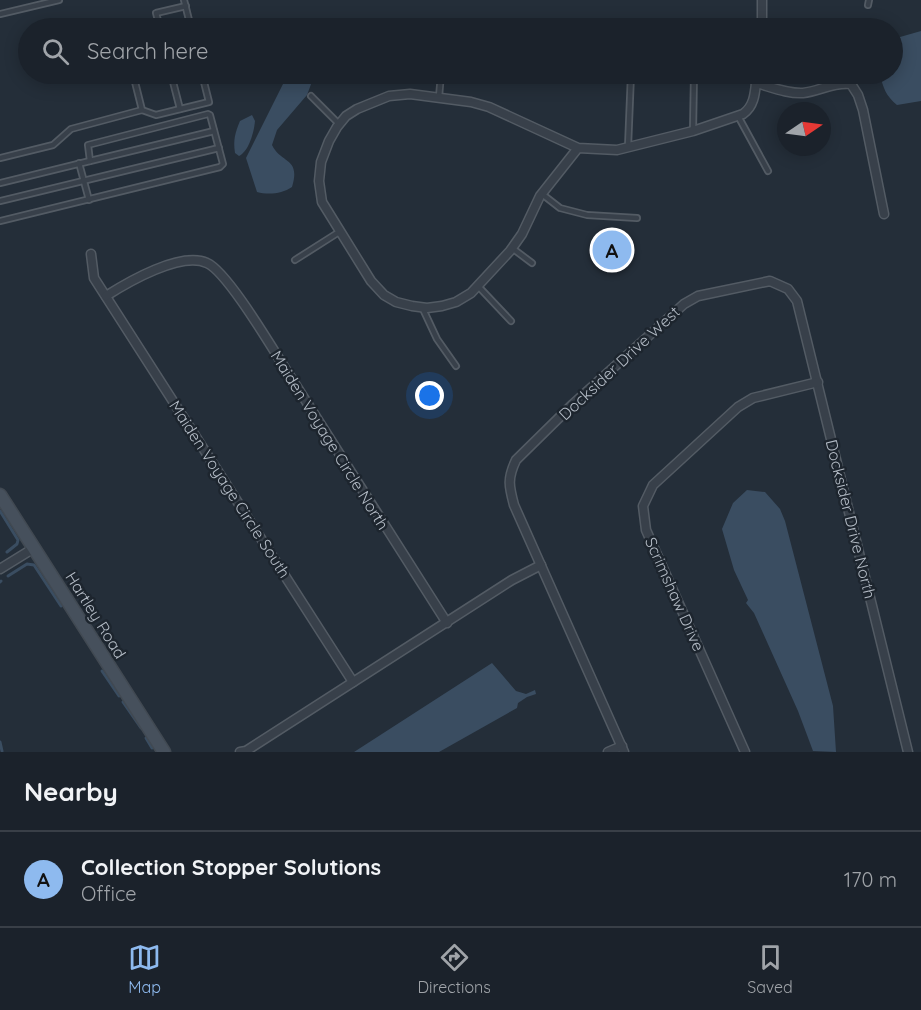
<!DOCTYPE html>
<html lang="en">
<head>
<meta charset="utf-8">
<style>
  :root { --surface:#1b222b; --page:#242a33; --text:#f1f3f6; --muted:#a0a4a9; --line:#393f47; --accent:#8ebaef }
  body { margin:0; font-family:Quicksand,sans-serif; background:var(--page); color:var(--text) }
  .compass { position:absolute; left:777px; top:102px; width:54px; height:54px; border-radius:50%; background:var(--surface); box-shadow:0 3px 15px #0003; rotate:77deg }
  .you { position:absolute; left:430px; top:396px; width:21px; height:21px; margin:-15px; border:4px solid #fff; border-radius:50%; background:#1a73e8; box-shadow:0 0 0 9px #1a73e833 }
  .badge { display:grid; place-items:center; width:39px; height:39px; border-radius:50%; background:var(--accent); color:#111; font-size:20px; font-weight:700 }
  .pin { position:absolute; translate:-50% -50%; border:3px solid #fff; box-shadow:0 2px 6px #0006 }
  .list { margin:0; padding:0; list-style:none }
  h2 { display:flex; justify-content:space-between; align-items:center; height:78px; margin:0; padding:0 24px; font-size:26px }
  h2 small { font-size:20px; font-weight:400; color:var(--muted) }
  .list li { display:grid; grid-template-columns:39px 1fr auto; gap:18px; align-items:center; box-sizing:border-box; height:96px; padding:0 24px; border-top:2px solid var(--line) }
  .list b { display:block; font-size:22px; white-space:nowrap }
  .list p { margin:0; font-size:20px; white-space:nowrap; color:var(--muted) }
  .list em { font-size:20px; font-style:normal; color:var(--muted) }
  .icon { flex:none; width:33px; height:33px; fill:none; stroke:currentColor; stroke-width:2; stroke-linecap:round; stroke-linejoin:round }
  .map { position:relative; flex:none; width:921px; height:752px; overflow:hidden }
  .search { position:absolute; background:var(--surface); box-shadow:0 3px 15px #0003; left:18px; right:18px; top:18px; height:66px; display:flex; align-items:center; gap:15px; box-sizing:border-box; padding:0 21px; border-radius:33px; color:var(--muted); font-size:22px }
  .sheet { height:174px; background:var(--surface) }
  nav { display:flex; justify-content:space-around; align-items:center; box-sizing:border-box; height:84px; border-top:2px solid var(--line); background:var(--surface); font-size:16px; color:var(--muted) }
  nav a { display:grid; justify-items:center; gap:3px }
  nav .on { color:var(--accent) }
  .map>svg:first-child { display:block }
</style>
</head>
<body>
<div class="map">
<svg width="921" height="752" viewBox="0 0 921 752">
  <rect width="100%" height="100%" fill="#242e39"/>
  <!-- water -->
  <g fill="#3a4d61">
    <path d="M 921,31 L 921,101 L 897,105 C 886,96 883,88 880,74 L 892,74 L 893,39 Z"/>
    <path d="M 288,74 L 319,74 L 313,79 L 307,95 L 277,130 L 272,145 C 281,164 301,157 292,187 C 282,194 268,195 257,192 L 246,158 Z"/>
    <path d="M 252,115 L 255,121 C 254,132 249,151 239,156 L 235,153 C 233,140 235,133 240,121 Z"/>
    <polygon points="747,490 765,492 780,509 785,521 833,706 836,752 813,751 798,711 754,613 746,603 748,600 734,570 722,529 733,503"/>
    <polygon points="492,663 516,691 526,694 535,690 536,694 527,697 518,703 517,708 439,752 354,752"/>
  </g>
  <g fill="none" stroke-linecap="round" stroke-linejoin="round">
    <!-- stream -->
    <g stroke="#3a4d61" stroke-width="3">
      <polyline points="0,511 18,540 17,544 7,552"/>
      <polyline points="8,576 27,564 34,565 61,606"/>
      <polyline points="0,582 1,581"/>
      <polyline points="102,671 119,696"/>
      <polyline points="123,702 141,728"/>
      <polyline points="146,738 152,748"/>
      <polyline points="0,742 2,751"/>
    </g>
    <defs>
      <g id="lane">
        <polyline points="184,0 191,28"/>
        <polyline points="868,5 869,0"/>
        <polyline points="0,14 59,0"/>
        <polyline points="160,28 156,13 186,6"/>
        <polyline points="133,74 142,110"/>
        <polyline points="171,74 180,109"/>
        <polyline points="311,96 339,124"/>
        <polyline points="439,97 441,74"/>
        <polyline points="738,116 768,171"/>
        <polyline points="693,131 694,74"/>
        <polyline points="628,147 631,74"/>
        <polyline points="0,158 53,145 71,129 142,110 156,115 209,102 202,74"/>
        <polyline points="90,161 214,131"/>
        <polyline points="79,163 89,200"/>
        <polyline points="0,183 90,161 88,145 208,114 210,115 223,164 220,167 0,221"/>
        <polyline points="542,194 560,208 587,215 637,218"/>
        <polyline points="0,201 219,148"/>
        <polyline points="512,248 532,263"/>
        <polyline points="295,260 339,232"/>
        <polyline points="478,286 511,321"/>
        <polyline points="422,307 437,339 456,366"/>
      </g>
      <g id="street">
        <polyline points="762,28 762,0"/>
        <path d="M 756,83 C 771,87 788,94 803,93 C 820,91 833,82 851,84 L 858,95 L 863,110 L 884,214"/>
        <path d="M 578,148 L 540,196 L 522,234 L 510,251 L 471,293 L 456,302 L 442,306 L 427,308 L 412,306 L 396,302 L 384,295 L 371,281 L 322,202 L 319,181 L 321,162 L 329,141 L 337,127 L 346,116 L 357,109 L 389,96 L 410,94 L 471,102 L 489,107 L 578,148 L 617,150 L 693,131 L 743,114 C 756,105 755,89 757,74"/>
        <polyline points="91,254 94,278 353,682"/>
        <path d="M 106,296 C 128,282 181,251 207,263 C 228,272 275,353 290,376 C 342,458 395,540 447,623"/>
        <polyline points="0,569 34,548"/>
        <polyline points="240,752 246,751 512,580 541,565"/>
        <polyline points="608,752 622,746"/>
        <path d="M 624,752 L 514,505 C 509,486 507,479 516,460 L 573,404 L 684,304 L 698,296 L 770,281 L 788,289 L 797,301 L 908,752"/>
        <polyline points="745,752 646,530 643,506 653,485 738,407 753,398 818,382"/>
      </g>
      <polyline id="secondary" points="0,495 164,752"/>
    </defs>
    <!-- lane casing -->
    <use href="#lane" stroke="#535b64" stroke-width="8"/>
    <!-- street casing -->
    <use href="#street" stroke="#535b64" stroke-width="11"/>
    <!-- secondary casing -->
    <use href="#secondary" stroke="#414952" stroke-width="15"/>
    <!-- lane -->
    <use href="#lane" stroke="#38404a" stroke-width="4.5"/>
    <!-- street -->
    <use href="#street" stroke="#38404a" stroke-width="8"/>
    <!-- secondary -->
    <use href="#secondary" stroke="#46505c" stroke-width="12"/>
  </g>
  <g text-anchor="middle" stroke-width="5" stroke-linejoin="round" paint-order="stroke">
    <!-- street labels -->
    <g font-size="16" fill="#b3bbc5" stroke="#1d252e">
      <text transform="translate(619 363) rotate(-43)" y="6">Docksider Drive West</text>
      <text transform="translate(330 440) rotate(58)" y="6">Maiden Voyage Circle North</text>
      <text transform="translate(230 489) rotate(57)" y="6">Maiden Voyage Circle South</text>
      <text transform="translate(851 519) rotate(76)" y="6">Docksider Drive North</text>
      <text transform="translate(675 594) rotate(66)" y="6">Scrimshaw Drive</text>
      <text transform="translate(96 615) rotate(58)" y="6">Hartley Road</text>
    </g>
  </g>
</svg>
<svg class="compass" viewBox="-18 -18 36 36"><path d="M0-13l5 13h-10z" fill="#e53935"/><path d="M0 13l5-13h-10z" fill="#a0a4a9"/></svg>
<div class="you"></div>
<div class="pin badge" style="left:612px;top:250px">A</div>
<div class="search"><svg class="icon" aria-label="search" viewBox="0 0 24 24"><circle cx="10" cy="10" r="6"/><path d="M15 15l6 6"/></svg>Search here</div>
</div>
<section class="sheet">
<h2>Nearby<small></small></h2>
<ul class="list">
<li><span class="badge">A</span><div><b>Collection Stopper Solutions</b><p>Office</p></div><em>170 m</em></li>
</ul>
</section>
<nav>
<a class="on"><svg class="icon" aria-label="map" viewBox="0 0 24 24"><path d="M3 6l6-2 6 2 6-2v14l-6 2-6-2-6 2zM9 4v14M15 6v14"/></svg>Map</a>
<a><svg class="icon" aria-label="directions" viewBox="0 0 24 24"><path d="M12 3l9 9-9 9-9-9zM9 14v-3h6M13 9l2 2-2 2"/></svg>Directions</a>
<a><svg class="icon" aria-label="saved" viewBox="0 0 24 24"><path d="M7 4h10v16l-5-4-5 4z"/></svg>Saved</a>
</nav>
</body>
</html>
